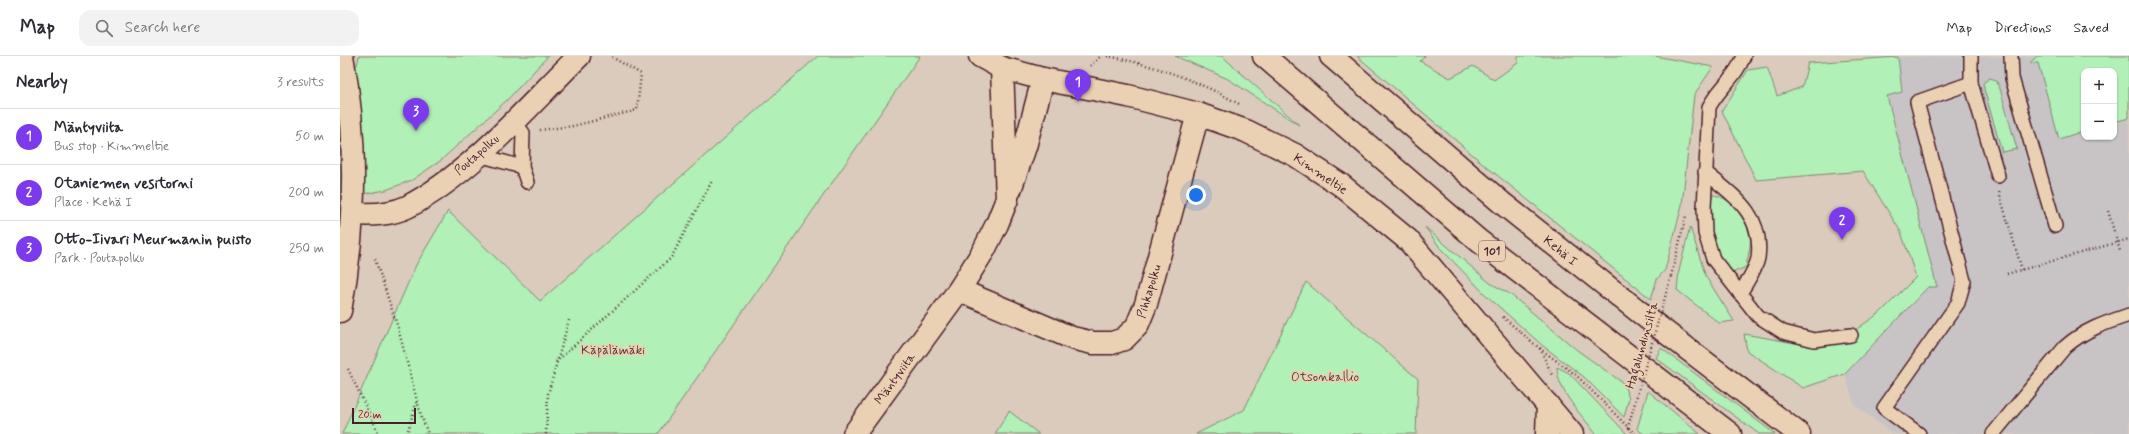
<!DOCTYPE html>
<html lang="en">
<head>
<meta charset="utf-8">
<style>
  :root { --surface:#fff; --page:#f2f2f3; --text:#2b2b33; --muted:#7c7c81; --line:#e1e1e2; --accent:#7c3aed }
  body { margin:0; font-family:Mynerve,sans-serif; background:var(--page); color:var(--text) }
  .controls { position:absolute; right:12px; top:12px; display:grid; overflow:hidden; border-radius:8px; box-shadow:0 1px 3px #0004 }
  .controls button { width:36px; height:36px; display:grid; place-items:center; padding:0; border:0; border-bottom:1px solid var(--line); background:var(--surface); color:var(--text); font:20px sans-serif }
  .scale { position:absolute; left:12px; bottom:10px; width:64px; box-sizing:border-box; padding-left:4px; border:2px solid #4a1f2b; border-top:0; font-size:11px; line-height:14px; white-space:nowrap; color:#4a1f2b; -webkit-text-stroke:3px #ebd1b3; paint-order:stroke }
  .you { position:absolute; left:856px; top:139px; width:14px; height:14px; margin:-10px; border:3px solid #fff; border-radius:50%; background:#1a73e8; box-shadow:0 0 0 6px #1a73e833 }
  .badge { display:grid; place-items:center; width:26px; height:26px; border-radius:50%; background:var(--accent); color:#fff; font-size:13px; font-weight:700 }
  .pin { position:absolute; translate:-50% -33px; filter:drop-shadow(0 1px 2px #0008) }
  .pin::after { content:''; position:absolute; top:21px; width:14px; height:12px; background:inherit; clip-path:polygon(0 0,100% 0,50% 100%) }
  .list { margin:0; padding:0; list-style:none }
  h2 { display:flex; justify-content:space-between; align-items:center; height:52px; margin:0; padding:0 16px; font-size:17px }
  h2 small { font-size:13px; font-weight:400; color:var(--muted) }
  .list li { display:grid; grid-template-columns:26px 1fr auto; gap:12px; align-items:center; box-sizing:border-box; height:56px; padding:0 16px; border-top:1px solid var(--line) }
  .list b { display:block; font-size:15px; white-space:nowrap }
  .list p { margin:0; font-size:13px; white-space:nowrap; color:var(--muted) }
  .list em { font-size:13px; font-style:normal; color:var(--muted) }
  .icon { flex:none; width:22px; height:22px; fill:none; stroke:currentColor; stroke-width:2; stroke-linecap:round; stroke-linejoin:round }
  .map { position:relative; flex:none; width:1789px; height:378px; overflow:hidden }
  header { display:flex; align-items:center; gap:24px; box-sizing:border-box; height:56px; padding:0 20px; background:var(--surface); border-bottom:1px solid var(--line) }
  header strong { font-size:19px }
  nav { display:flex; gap:22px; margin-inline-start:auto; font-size:14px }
  .search { width:280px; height:36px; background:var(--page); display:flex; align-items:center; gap:10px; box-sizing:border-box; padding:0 14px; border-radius:12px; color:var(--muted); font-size:15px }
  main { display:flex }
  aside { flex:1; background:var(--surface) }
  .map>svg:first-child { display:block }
</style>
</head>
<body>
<header>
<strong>Map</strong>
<div class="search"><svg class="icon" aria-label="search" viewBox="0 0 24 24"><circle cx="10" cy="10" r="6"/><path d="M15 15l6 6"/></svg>Search here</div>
<nav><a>Map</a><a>Directions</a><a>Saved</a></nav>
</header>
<main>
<aside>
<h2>Nearby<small>3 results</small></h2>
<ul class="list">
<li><span class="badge">1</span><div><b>Mäntyviita</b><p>Bus stop · Kimmeltie</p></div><em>50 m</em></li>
<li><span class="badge">2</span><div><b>Otaniemen vesitorni</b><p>Place · Kehä I</p></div><em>200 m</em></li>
<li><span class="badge">3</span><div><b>Otto-Iivari Meurmanin puisto</b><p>Park · Poutapolku</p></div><em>250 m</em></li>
</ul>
</aside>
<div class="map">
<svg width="1789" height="378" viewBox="0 0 1789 378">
  <rect width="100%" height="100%" fill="#dbcbbc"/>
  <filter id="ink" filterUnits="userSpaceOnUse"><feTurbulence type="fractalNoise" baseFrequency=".025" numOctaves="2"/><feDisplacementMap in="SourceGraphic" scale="8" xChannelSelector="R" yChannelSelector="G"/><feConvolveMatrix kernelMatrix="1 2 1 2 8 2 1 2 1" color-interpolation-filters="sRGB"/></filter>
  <g filter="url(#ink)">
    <!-- built -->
    <path fill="#c8c4c6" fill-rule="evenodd" d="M 1789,0 L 1789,378 L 1553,378 L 1514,348 L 1505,318 L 1588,231 L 1597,231 L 1547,40 L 1562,36 L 1558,1 ZM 1744,15 L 1774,15 L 1774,81 L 1744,81 Z"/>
    <!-- green -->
    <g fill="#b1f0b7" stroke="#7e8871">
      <polygon points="19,0 208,0 167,44 100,105 72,124 46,134 23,138 11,12 17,9"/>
      <polygon points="478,0 580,0 318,378 2,378 76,209 108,155 200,245"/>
      <polygon points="835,0 882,0 959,69 888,23"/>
      <polygon points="1017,0 1085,0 1080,5 1110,22 1133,10 1154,24 1178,7 1178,0 1315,0 1373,11 1354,39 1342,149 1325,214 1317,223 1311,243 1147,111"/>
      <polygon points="1697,0 1789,0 1789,62 1774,66 1774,15 1744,15 1744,75 1719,83 1698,7 1690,7"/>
      <polygon points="1558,1 1562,36 1547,40 1597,231 1588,231 1505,318 1463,332 1407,295 1404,278 1461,288 1497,287 1541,256 1576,221 1561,176 1523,115 1416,124 1382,55 1408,14 1427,11 1437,40 1462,31 1468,7"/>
      <polygon points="1650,22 1656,24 1660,33 1677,93 1662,96 1644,33 1643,27"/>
      <polygon points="0,69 4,121 0,186"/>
      <path d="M 1373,139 C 1390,140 1407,164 1410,180 C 1412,189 1407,202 1406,211 L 1392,217 L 1383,208 L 1373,184 L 1368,148 Z"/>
      <polygon points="1085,171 1150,227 1170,238 1237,294 1283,327 1289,342 1284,361 1244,321 1203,290 1147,240 1101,193"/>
      <polygon points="1350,171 1366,221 1394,265 1379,267 1337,234 1339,215"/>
      <polygon points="966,226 1078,323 1076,378 856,378 904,354"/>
      <polygon points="1321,292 1435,378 1419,378 1316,302"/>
      <path d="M 1217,311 L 1229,317 L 1287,378 L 1256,378 C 1242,359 1217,335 1217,311 Z"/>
      <polygon points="1308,335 1360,378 1304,378 1297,373"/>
      <polygon points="669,355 699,378 655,378"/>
    </g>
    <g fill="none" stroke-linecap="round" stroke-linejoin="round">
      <defs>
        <g id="lane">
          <path d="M 1404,0 C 1396,21 1379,32 1369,51 L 1364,152 L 1365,177 L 1373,203 L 1418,260 L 1443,276 L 1474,284 L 1511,279"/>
          <polyline points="1631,0 1631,27 1658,120"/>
          <polyline points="1671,0 1672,22 1715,170"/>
          <polyline points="174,65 183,77 182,111 187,126"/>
          <polyline points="139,99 182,111"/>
          <path d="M 1365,116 C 1394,140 1424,159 1418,202 C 1416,214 1405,228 1400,238"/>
          <polyline points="1579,378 1544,352 1618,247 1624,225 1577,46 1631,27"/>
          <path d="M 1653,378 L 1725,291 C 1744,274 1765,267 1789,259"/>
        </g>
        <g id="street">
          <polyline points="640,0 662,12 703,23 788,40 858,58 906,75 955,99 1001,129 1068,184 1232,378"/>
          <polyline points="670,134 685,91 703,23"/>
          <path d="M 13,158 C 31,159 50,159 67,151 C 131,118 188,50 239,0"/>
          <polyline points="619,234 732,282 753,287 772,287 784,283 797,270 806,248 858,58"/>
          <path d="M 0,255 C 16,171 18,85 2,0"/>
          <polyline points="514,378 619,234 644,194 657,168 667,143 662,12"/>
          <polyline points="1207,378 1208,349"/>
        </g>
        <g id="highway">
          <polyline points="924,0 1139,185 1390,378"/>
          <polyline points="991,0 1162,147 1307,262 1459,378"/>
        </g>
      </defs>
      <!-- lane casing -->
      <use href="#lane" stroke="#4a1f2b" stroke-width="16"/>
      <!-- street casing -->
      <use href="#street" stroke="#4a1f2b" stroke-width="25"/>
      <!-- highway casing -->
      <use href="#highway" stroke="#4a1f2b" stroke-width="25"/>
      <!-- path -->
      <g stroke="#4a1f2b" stroke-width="2.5" stroke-dasharray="1 3" stroke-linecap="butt">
        <path d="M 767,0 C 814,9 857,24 899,48"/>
        <polyline points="750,10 761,0"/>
        <polyline points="200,74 233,70 297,54 301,18 270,0"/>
        <polyline points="1659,136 1682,214"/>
        <polyline points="1768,155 1780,195"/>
        <polyline points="35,203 58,272 80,356 88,378"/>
        <polyline points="1667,218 1789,183"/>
        <polyline points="1331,220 1346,160"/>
        <polyline points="1163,261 1199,292 1236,319 1295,378"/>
        <polyline points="1200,292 1212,319"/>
        <polyline points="216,306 331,202 372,125"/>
        <polyline points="8,313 39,378"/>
        <polyline points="1288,372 1290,364"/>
        <polyline points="67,378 77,344"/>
        <polyline points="206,378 208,338 229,264"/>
      </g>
      <!-- lane -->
      <use href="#lane" stroke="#ebd1b3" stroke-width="13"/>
      <!-- street -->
      <use href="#street" stroke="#ebd1b3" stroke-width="22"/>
      <!-- highway -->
      <use href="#highway" stroke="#ebd1b3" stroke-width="22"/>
      <!-- path-bridge -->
      <polyline stroke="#4a1f2b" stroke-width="2.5" stroke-dasharray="1 3" stroke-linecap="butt" points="1290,364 1331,220"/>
    </g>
  </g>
  <g text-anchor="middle" stroke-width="3.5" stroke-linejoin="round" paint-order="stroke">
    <!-- shield labels -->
    <rect fill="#ebd1b3" stroke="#7a5454" stroke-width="1" x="1139" y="185" width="26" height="20" rx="3"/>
    <g font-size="12" font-weight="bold" fill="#4a1f2b">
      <text x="1152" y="199">101</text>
    </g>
    <!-- street labels -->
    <g font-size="13" fill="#4a1f2b" stroke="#ebd1b3">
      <text transform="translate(136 98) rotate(-41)" y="5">Poutapolku</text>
      <text transform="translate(981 117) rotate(34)" y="5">Kimmeltie</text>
      <text transform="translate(1221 194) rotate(39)" y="5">Kehä I</text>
      <text transform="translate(808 235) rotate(-73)" y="5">Pihkapolku</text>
      <text transform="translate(1301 289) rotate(-74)" y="5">Hagalundinsilta</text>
      <text transform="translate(554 322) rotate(-54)" y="5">Mäntyviita</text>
    </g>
    <!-- park labels -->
    <g font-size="13" fill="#593e40" stroke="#ebd1b3">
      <text x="273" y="298">Käpälämäki</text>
      <text x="985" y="325">Otsonkallio</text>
    </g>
  </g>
</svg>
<div class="controls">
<button>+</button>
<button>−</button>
</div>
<div class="scale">20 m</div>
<div class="you"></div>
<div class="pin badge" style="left:738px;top:46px">1</div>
<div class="pin badge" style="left:1502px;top:184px">2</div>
<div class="pin badge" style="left:76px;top:75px">3</div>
</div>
</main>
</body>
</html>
